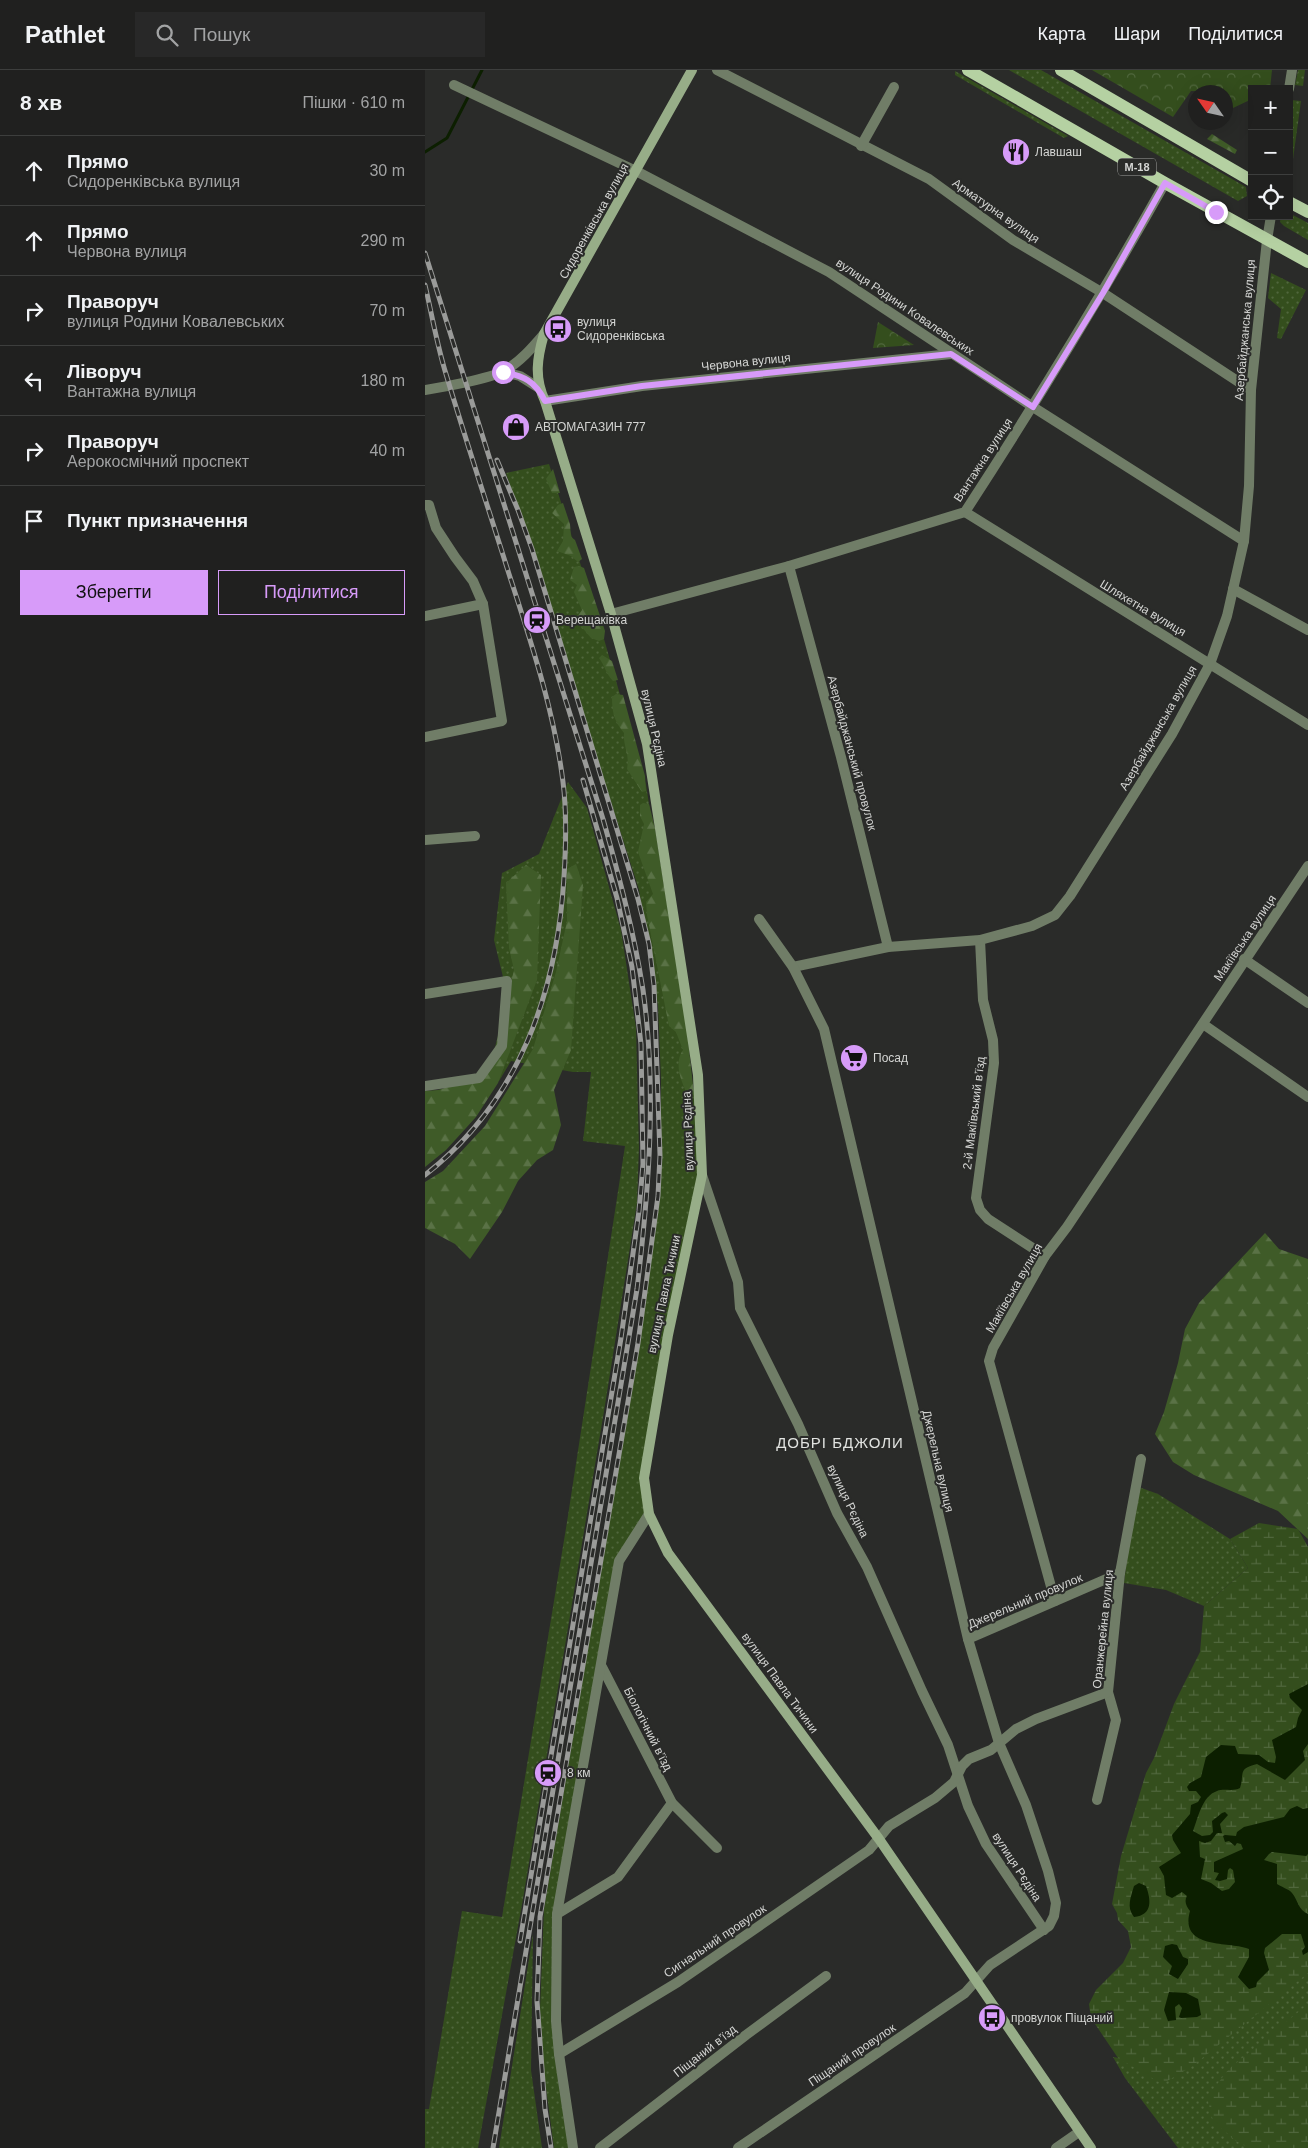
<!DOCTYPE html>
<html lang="uk">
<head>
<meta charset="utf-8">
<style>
  :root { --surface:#20201f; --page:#282828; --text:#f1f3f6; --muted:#a2a3a4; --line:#3d3e3d; --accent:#d79bf9 }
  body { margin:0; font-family:Helvetica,sans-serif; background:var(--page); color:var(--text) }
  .controls { position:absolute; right:15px; top:15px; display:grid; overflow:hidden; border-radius:0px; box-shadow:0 5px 20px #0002 }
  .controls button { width:45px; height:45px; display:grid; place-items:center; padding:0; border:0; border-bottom:1px solid var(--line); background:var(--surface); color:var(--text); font:25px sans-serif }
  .compass { position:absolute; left:763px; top:15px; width:45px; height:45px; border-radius:50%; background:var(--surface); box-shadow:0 5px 20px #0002; rotate:304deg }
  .stop { position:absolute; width:15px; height:15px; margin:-11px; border:4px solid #d79bf9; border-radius:50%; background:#fff }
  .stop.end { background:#d79bf9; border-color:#fff; box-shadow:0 1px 5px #0008 }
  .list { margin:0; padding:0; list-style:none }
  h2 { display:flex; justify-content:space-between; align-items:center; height:65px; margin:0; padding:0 20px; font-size:21px }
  h2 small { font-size:16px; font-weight:400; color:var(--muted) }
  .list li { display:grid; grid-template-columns:32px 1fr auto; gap:15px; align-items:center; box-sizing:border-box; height:70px; padding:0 20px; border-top:1px solid var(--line) }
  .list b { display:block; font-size:19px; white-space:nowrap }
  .list p { margin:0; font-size:16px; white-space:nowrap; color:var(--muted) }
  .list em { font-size:16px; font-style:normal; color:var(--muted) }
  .actions { display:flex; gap:10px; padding:15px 20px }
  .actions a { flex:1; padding:11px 0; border:1px solid var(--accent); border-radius:0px; text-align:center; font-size:18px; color:var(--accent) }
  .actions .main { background:var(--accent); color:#111 }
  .icon { flex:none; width:28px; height:28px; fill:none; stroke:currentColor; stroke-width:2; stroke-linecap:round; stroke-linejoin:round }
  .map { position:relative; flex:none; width:883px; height:2078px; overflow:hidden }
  header { display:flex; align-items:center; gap:30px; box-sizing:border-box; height:70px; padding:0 25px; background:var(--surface); border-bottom:1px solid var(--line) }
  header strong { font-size:24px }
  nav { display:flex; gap:28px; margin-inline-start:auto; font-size:18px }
  .search { width:350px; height:45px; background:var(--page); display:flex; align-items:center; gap:12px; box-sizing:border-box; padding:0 18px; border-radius:0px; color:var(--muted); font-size:19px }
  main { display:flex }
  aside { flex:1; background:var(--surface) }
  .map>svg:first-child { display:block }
</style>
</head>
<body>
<header>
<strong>Pathlet</strong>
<div class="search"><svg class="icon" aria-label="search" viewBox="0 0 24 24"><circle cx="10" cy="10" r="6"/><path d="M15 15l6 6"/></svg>Пошук</div>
<nav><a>Карта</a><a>Шари</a><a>Поділитися</a></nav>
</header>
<main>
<aside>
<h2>8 хв<small>Пішки · 610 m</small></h2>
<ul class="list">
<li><svg class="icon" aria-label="ahead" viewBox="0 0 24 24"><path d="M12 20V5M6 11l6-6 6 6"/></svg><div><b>Прямо</b><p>Сидоренківська вулиця</p></div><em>30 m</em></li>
<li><svg class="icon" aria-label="ahead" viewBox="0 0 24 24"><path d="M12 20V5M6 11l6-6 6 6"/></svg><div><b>Прямо</b><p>Червона вулиця</p></div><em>290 m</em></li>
<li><svg class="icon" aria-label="right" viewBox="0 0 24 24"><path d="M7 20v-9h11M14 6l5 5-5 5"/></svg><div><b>Праворуч</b><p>вулиця Родини Ковалевських</p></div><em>70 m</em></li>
<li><svg class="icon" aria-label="left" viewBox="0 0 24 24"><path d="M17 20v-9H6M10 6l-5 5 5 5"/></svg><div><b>Ліворуч</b><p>Вантажна вулиця</p></div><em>180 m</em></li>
<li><svg class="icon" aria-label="right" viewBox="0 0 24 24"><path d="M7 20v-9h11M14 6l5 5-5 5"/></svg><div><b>Праворуч</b><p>Аерокосмічний проспект</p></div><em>40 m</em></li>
<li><svg class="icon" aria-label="arrive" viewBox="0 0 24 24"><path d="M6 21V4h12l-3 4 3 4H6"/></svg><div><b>Пункт призначення</b></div></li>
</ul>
<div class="actions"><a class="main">Зберегти</a><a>Поділитися</a></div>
</aside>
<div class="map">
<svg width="883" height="2078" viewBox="0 0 883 2078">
  <defs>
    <pattern id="grass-dots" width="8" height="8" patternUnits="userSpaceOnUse" patternTransform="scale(1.25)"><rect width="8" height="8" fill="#344e1d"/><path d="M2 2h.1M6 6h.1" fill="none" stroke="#50673d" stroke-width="1.8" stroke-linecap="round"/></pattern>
    <pattern id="forest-firs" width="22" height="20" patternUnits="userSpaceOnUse" patternTransform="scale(1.25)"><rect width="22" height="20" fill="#3f5b28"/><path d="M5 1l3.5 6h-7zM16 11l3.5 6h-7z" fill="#5a7246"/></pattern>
    <pattern id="wetland-marsh" width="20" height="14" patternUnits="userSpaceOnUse" patternTransform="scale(1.25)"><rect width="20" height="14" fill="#344e1d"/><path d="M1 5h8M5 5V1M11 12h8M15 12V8" fill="none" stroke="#50673d"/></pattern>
    <pattern id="park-crowns" width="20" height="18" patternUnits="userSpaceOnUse" patternTransform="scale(1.25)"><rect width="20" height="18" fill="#344e1d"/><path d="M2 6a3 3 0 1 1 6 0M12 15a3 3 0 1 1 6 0" fill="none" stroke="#50673d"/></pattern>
  </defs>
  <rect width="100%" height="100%" fill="#2a2b29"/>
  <!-- grass -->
  <g fill="url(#grass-dots)">
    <polygon points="584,0 616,0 821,117 822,126 813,131"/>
    <polygon points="873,0 880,0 878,16 870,15"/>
    <polygon points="530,1 643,66 639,68 530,5"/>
    <polygon points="866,30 876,31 868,89 864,89"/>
    <polygon points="864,143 883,153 883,170 859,156 855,152 856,146 864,146"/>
    <polygon points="846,203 881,220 856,269 852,268 856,239 843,228"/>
    <polygon points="124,394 179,569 221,715 269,1022 274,1104 219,1408 224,1444 194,1491 133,1843 134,1984 148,2078 129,2078 119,2003 115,1939 119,1839 216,1261 235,1123 236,1010 233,936 214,820 81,403"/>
    <polygon points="143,712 162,738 196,860 211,958 214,1078 212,1133 181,1329 98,1829 53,2078 0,2078 0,2039 4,2039 37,1841 77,1847 142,1452 200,1076 158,1071 166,1002 148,1002 86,991 74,1011 54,1008 77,973 78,907 69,870 77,803 114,784"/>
    <polygon points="711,1416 733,1424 805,1469 823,1498 779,1536 741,1520 699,1513"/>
    <polygon points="108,1864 106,2000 117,2078 74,2078"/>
    <polygon points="883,1886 883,1939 825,2078 753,2078 700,2008 688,1987 754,1997"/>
  </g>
  <!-- forest -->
  <g fill="url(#forest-firs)">
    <polygon points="787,64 812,80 810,84 782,69"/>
    <polygon points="128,399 135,423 127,423 121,409"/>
    <polygon points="138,433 145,454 146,467 150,470 157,489 153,492 146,486 132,481 138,471 139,454 127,443 133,435"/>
    <polygon points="154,496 159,498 180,561 179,569 174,571 166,568 150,549 157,540 149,522 152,515 145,510 149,497"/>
    <path d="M 177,585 L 187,591 L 193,610 L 188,611 C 181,604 180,596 174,588 Z"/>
    <path d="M 191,624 L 198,625 L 220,706 L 221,721 L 217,722 L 202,699 C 205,683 198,677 199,663 C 189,651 187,642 187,627 Z"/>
    <path d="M 218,733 L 224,734 L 230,758 L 262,961 L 269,1025 L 264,1028 C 257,1013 248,994 258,980 L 251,962 L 244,956 L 222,845 L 221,832 L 228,824 L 213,782 L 219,754 L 215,746 L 215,735 Z"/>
    <polygon points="151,794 158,815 146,980 129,1020 136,1055 128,1080 112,1090 93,1111 77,1142 45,1189 30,1174 0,1158 0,1112 18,1101 60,1056 108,979 131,902 142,851 142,799"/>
    <polygon points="101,795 116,805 112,910 73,1013 51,1047 21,1080 0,1097 0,1021 13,1020 53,1008 67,990 89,900 84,878 81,813"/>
    <polygon points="840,1163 854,1179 883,1189 883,1469 853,1441 769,1405 748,1392 730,1364 739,1342 753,1293 760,1259 774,1233"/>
  </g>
  <!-- wetland -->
  <g fill="url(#wetland-marsh)">
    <polygon points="834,1453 873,1459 883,1477 883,1903 766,1997 737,2014 693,1988 666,1948 664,1934 671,1920 698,1893 706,1877 703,1861 693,1850 692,1843 687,1834 696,1786 721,1703 729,1688 749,1634 775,1582 779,1536 823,1498 805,1469"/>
    <polygon points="883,1934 883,2078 824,2078 811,2071 788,2051 782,2027 804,1999"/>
  </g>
  <!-- park -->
  <g fill="url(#park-crowns)">
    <polygon points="667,0 847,0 845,19 827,19 827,29 808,38 801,33 801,22 766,21 748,47"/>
    <polygon points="453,252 489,275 448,278"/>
  </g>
  <!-- water -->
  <g fill="#0c1f00">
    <path d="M 883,1614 L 883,1674 L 878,1681 L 880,1690 L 860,1710 L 832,1694 C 812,1699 820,1703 815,1718 C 808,1722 799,1718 792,1721 C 777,1726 773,1748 768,1761 L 777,1766 L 785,1765 L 788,1762 L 787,1751 L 797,1743 L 800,1742 L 803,1745 L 795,1754 L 797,1763 L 792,1763 L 786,1771 L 780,1773 L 774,1771 L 775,1787 L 780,1789 L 776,1809 L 786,1813 L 797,1821 L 804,1819 L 810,1812 L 808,1800 L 805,1798 L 803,1800 L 802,1809 L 795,1811 L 790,1810 L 794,1803 L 789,1802 L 789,1792 L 818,1779 L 816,1774 L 812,1773 L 810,1776 L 804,1771 L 800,1772 L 798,1766 L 800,1765 L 811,1766 L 812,1762 L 819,1757 L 859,1747 L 865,1739 L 872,1736 L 878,1739 L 883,1738 L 883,1784 L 881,1786 L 847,1782 L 844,1784 L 839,1790 L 852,1794 L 852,1814 C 856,1817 864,1819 867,1823 C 873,1830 873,1840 883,1844 L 883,1882 L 878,1885 L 877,1881 L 880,1877 L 876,1864 L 857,1864 L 840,1878 L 839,1883 L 844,1900 L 832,1912 L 831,1917 L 824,1919 L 813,1907 L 824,1887 L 824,1879 C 804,1871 754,1880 765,1841 C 761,1836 759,1831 762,1826 L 757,1822 L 747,1828 L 741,1825 L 739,1806 L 734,1797 L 756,1783 L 748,1770 L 747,1765 L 765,1744 L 766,1735 L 773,1732 L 776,1727 L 771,1721 L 764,1721 L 762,1717 L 765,1713 L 776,1707 L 781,1687 L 796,1675 L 810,1676 L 813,1684 L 834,1685 L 843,1692 L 850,1693 L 851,1687 L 847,1670 L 871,1657 L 873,1648 L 877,1640 L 865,1628 L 864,1624 Z"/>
    <path d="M 714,1813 L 721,1816 C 726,1830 728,1845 709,1847 C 701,1837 706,1827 709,1816 Z"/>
    <polygon points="747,1874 752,1875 758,1887 763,1889 763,1894 753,1909 744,1904 747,1896 738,1887 740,1876"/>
    <polygon points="744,1922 761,1923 773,1929 776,1945 772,1947 756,1948 754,1947 757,1938 754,1934 750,1937 751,1950 743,1951 739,1940"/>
  </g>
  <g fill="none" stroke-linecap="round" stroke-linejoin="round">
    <!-- stream -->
    <polyline stroke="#0c1f00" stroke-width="3" points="0,82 22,68 57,0"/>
    <!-- minor -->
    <g stroke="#707d67" stroke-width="10">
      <polyline points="292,0 504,109 588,170 678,223 826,320"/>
      <polyline points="29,15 211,101 404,202 608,337 819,471"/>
      <polyline points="436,76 469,17"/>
      <polyline points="78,302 95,306 114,318"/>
      <path d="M 0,320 C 19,317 63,309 79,301 C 95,292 107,278 119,264"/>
      <polyline points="120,331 217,316 526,284"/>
      <polyline points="0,435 4,435 11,458 30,487 48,511 58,534 77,651 0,667"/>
      <polyline points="540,442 883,655"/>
      <polyline points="364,496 416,687 463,877"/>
      <polyline points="808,519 883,560"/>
      <path d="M 186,544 L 364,496 L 540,442 C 610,334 677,225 740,113"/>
      <polyline points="0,546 58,534"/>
      <polyline points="0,770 50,766"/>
      <polyline points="555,870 558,930 568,970 569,993 551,1128 555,1140 563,1149 620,1186"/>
      <polyline points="819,889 883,933"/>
      <polyline points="368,897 463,877 555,870 607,856 630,845 645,826 747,664 785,594 802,546 819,471 824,416 826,320 842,170"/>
      <polyline points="0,924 82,911 77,976 54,1008 0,1016"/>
      <polyline points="778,954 883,1027"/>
      <polyline points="277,1105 313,1212 315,1238 373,1354 412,1443 442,1497 497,1621 523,1675 543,1736 561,1774 619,1860"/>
      <polyline points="630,1531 564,1291 568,1278 620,1186 642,1157 883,796"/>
      <polyline points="543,1569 695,1503"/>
      <polyline points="177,1597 247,1733 292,1778"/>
      <polyline points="672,1730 691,1650 683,1622 695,1503 716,1389"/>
      <polyline points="132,1844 193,1807 247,1733"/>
      <polyline points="134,1984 253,1912 444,1780 464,1756 510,1728 529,1712 537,1696 544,1689 566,1680 591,1659 611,1649 683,1622"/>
      <polyline points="148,2078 134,1984 131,1951 132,1844 194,1491 224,1444"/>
      <polyline points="175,2078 321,1965 401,1906"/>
      <polyline points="313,2078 540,1923 565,1895 624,1856 629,1846 631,1833 623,1801 601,1735 574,1673 543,1569 399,959 368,897 334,849"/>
      <polyline points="631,2078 654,2062"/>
    </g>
    <!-- tertiary -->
    <g stroke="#707d67" stroke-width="10">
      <polyline points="864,19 867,0"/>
      <polyline points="842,170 846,146"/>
    </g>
    <!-- secondary -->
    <path stroke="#97ad88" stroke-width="10" d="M 267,0 L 119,264 C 112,288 109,308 120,331 L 186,544 L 222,674 L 273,1005 L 277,1105 L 243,1265 L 219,1408 L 224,1444 L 243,1483 L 454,1769 L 666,2078"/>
    <!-- primary -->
    <g stroke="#b5d1a2" stroke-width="12">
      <polyline points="543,0 740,113 883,192"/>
      <polyline points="636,0 827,111"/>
      <polyline points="864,132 883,142"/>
    </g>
    <defs>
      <g id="rail">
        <path d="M 0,183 L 178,749 C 194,806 209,862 218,920 C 232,1020 224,1119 212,1219 L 68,2078"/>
        <path d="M 0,215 C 7,245 12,275 21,304 C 41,371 63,437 84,504 C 106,572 129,640 138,712 C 142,743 141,775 139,807 C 132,922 94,1032 0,1105"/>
        <polyline points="72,390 93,440 107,479 213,829 224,874 229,915 235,1085 233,1126 213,1273 115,1847 112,1931 120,2039 126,2078"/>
        <polyline points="95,1871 196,1268 214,1141 218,1094 216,974 207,897 192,828 158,710"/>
      </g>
    </defs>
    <!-- rail casing -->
    <use href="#rail" stroke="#9a9b99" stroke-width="5"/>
    <!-- rail -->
    <use href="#rail" stroke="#2a2b29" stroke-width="3" stroke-dasharray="9" stroke-linecap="butt"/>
  </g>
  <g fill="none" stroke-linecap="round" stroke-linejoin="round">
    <!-- route -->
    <path stroke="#d79bf9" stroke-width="6" d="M 78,302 C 99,306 110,311 120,331 L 217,316 L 526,284 L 608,337 L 678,223 L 740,113 L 791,142"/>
  </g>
  <!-- icons -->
  <defs>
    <symbol id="restaurant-disc" viewBox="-11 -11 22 22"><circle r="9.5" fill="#d79bf9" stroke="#2a2b29"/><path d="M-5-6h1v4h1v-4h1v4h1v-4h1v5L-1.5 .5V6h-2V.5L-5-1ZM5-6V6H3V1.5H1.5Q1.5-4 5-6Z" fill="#111"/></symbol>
    <symbol id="bus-disc" viewBox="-11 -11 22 22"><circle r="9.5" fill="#d79bf9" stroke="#2a2b29"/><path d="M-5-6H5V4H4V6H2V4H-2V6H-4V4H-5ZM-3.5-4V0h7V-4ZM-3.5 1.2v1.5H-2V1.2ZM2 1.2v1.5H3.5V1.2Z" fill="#111"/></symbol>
    <symbol id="shop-disc" viewBox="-11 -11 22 22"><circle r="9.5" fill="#d79bf9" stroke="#2a2b29"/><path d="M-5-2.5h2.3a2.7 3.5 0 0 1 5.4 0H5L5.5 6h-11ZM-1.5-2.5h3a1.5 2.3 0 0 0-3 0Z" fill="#111"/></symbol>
    <symbol id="station-disc" viewBox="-11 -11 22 22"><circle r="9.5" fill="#d79bf9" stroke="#2a2b29"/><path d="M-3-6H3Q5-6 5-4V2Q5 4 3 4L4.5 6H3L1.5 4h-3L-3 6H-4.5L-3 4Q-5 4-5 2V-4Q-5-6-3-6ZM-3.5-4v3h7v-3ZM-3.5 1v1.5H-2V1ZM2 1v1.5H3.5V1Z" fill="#111"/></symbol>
    <symbol id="supermarket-disc" viewBox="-11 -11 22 22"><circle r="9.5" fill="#d79bf9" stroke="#2a2b29"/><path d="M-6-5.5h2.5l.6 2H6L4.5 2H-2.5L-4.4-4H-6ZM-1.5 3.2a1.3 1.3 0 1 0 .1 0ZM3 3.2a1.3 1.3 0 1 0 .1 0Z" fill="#111"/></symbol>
  </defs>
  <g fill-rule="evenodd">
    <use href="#restaurant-disc" x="575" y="66" width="32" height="32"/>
    <use href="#bus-disc" x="117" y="243" width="32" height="32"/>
    <use href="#shop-disc" x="75" y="341" width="32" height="32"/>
    <use href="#station-disc" x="96" y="534" width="32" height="32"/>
    <use href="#supermarket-disc" x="413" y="972" width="32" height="32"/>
    <use href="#station-disc" x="107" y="1687" width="32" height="32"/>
    <use href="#bus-disc" x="551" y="1932" width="32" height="32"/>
  </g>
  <g text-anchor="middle" stroke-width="4" stroke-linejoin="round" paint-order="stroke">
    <!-- shield labels -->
    <rect fill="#2a2b29" stroke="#a1a2a0" stroke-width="1" x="693" y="88.5" width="38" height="17" rx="4"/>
    <g font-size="11" font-weight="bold" fill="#d4d5d3">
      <text x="712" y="101">М-18</text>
    </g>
    <!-- poi labels -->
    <g font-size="12" fill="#d4d5d3" stroke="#2a2b29" text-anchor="start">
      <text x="610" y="86">Лавшаш</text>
      <text x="152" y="256">вулиця<tspan x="152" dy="14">Сидоренківська</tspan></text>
      <text x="110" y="361">АВТОМАГАЗИН 777</text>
      <text x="131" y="554">Верещаківка</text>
      <text x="448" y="992">Посад</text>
      <text x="142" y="1707">8 км</text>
      <text x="586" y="1952">провулок Піщаний</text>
    </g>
    <!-- street labels -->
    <g font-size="12" fill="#d4d5d3" stroke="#2a2b29">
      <text transform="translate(571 141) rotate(35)" y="4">Арматурна вулиця</text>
      <text transform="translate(169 151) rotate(-61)" y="4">Сидоренківська вулиця</text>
      <text transform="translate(480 237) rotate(34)" y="4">вулиця Родини Ковалевських</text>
      <text transform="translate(820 260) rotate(-85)" y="4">Азербайджанська вулиця</text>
      <text transform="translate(321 292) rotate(-6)" y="4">Червона вулиця</text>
      <text transform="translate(558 390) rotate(-57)" y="4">Вантажна вулиця</text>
      <text transform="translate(718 538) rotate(31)" y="4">Шляхетна вулиця</text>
      <text transform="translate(229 658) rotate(77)" y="4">вулиця Рєдіна</text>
      <text transform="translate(733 658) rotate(-60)" y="4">Азербайджанська вулиця</text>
      <text transform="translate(427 683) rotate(75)" y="4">Азербайджанський провулок</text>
      <text transform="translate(820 868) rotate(-56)" y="4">Макіївська вулиця</text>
      <text transform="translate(549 1043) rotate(-83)" y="4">2-й Макіївський в’їзд</text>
      <text transform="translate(263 1061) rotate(-92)" y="4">вулиця Рєдіна</text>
      <text transform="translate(589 1218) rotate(-60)" y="4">Макіївська вулиця</text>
      <text transform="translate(239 1224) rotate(-78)" y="4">вулиця Павла Тичини</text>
      <text transform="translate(513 1391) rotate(77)" y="4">Джерельна вулиця</text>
      <text transform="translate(423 1431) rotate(64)" y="4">вулиця Рєдіна</text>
      <text transform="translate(600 1531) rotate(-23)" y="4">Джерельний провулок</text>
      <text transform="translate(678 1559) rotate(-84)" y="4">Оранжерейна вулиця</text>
      <text transform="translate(355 1613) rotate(54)" y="4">вулиця Павла Тичини</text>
      <text transform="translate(223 1659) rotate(63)" y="4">Біологічний в’їзд</text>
      <text transform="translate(592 1797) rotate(57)" y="4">вулиця Рєдіна</text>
      <text transform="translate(290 1871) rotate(-34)" y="4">Сигнальний провулок</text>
      <text transform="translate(280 1981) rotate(-38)" y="4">Піщаний в’їзд</text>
      <text transform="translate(427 1985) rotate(-34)" y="4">Піщаний провулок</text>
    </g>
    <!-- quarter labels -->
    <g font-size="15" letter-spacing="1" fill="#e1e3e0" stroke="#2a2b29">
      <text x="415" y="1378">ДОБРІ БДЖОЛИ</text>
    </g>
  </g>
</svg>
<div class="controls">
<button>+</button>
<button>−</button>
<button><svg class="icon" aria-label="locate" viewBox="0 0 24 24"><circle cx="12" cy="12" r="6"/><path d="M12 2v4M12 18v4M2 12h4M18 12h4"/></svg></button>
</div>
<svg class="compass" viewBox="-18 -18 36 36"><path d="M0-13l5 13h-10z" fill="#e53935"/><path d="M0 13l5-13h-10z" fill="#a2a3a4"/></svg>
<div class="stop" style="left:78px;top:302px"></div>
<div class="stop end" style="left:791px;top:142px"></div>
</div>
</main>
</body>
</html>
